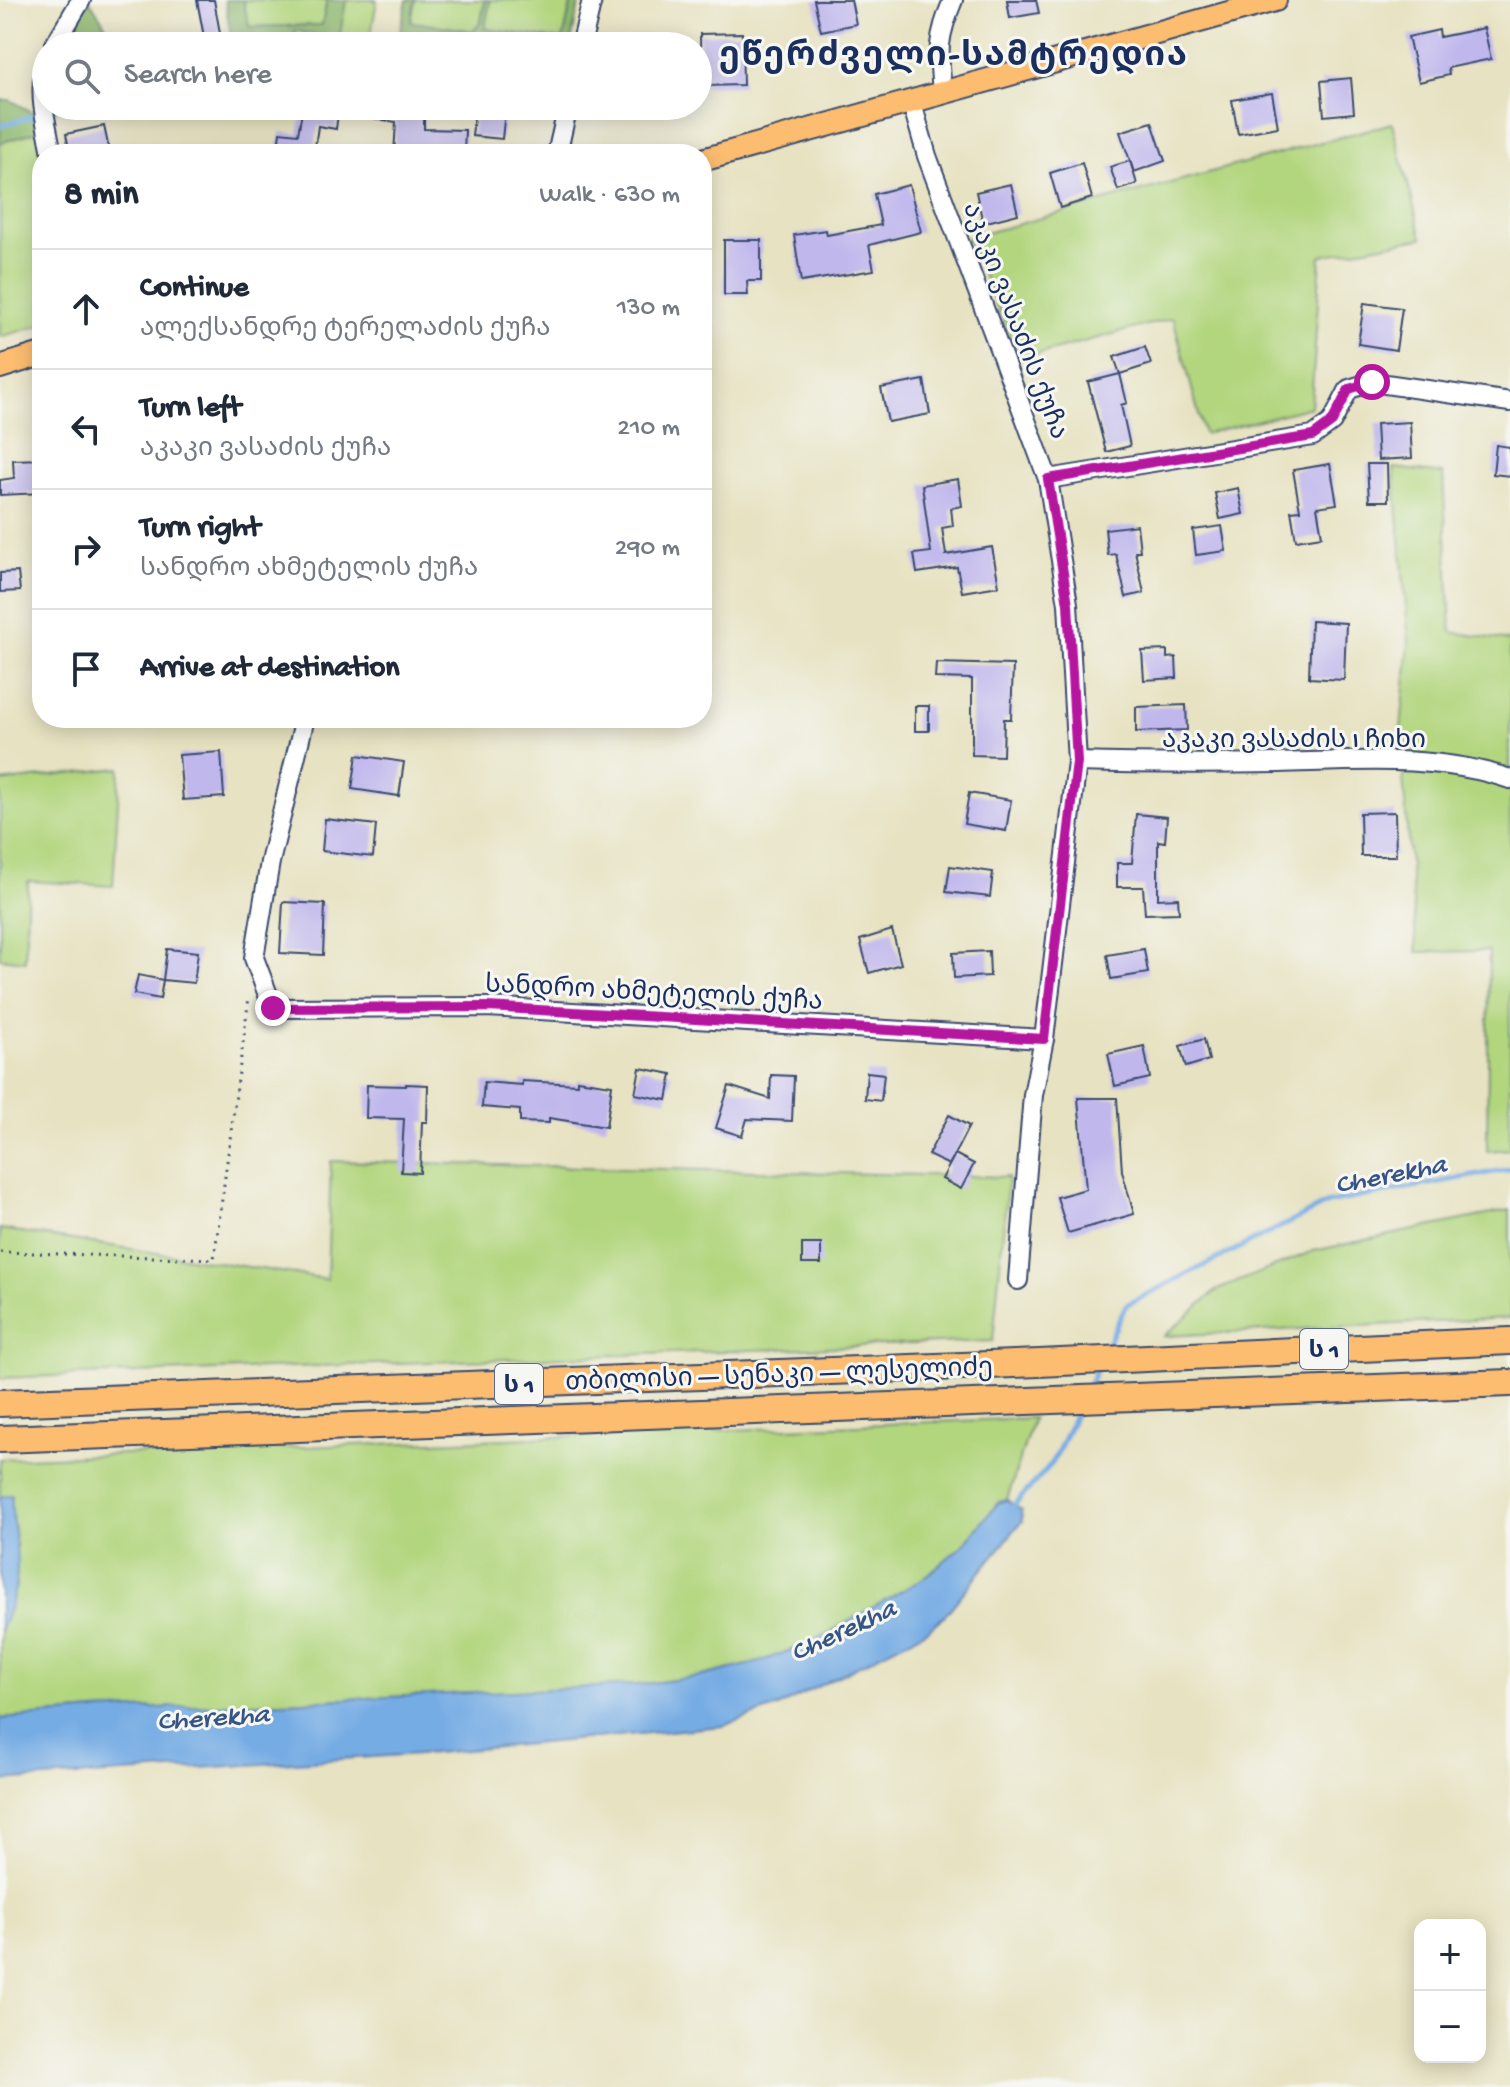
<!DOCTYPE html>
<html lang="en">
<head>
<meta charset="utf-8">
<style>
  :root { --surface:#fff; --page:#f6f6f7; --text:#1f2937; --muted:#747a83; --line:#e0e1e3 }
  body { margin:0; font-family:"Gochi Hand","Noto Sans Georgian",sans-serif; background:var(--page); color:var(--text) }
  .controls { position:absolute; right:24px; bottom:24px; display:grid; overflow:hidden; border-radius:16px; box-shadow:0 4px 20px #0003 }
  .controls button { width:72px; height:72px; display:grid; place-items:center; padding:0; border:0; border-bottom:2px solid var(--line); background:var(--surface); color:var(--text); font:40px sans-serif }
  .stop { position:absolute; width:24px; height:24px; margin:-18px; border:6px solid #b5179e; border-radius:50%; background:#fff }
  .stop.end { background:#b5179e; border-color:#fff; box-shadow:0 2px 8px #0008 }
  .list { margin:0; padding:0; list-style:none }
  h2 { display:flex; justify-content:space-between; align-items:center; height:104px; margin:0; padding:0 32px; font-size:34px }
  h2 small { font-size:26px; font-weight:400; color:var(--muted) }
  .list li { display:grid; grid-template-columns:52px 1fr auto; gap:24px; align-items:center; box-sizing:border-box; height:120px; padding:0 32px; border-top:2px solid var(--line) }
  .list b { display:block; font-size:30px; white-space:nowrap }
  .list p { margin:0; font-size:26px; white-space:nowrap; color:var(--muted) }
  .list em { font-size:26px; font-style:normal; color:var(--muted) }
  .icon { flex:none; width:44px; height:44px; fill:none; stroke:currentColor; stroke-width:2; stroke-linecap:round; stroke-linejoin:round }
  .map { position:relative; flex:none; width:1510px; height:2087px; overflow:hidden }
  .search { position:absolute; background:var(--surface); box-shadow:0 4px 20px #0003; left:32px; top:32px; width:680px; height:88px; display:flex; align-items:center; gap:20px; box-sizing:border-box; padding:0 28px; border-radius:44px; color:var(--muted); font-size:30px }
  .panel { position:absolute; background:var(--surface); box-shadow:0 4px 20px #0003; left:32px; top:144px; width:680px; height:584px; border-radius:32px }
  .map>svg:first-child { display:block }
</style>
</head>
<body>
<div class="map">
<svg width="1510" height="2087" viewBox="0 0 1510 2087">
  <rect width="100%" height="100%" fill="#f6f6f2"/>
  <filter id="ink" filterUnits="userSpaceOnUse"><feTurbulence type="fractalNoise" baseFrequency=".0125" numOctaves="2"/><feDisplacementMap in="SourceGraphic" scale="16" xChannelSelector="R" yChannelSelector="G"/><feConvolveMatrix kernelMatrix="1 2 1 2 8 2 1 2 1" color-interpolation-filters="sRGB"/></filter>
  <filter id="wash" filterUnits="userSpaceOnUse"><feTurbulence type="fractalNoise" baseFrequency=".006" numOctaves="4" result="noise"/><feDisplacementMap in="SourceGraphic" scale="32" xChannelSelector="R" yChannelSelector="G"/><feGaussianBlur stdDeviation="1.8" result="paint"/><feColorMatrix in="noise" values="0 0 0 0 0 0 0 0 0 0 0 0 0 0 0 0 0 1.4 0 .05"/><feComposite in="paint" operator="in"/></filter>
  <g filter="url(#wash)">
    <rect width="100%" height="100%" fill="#e7e2c1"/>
    <!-- green -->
    <g fill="#b2d67e" stroke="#66826e" stroke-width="2">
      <polygon points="243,0 327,0 322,25 249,27"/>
      <polygon points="346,0 377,0 370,40 339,35"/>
      <polygon points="415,0 485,0 481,21 474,31 410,22"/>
      <polygon points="490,0 572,0 563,40 484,29"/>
      <polygon points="1392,123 1422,238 1321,256 1311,407 1204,434 1173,318 1020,359 967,238"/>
      <polygon points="41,130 45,154 42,154 42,325 0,337 0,143"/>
      <polygon points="1394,468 1443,474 1451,632 1510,641 1510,1149 1487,1151 1489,951 1417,952 1400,740 1409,642"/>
      <polygon points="120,768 113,886 28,881 25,961 0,958 0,782"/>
      <polygon points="331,1161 1008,1177 993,1341 0,1378 0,1229 327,1279"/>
      <polygon points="1510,1210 1510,1318 1164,1336 1217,1290 1313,1251"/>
      <polygon points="1033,1418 1007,1500 999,1502 962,1546 922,1579 813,1642 756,1663 702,1676 637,1685 94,1711 0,1719 0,1632 16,1586 16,1546 10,1516 12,1495 0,1497 0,1459"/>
    </g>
    <!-- forest -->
    <g fill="#8db76d" stroke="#547366" stroke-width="2">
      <polygon points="89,0 119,46 61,46"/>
      <polygon points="225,0 243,0 249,27 322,25 327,0 346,0 340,35 396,46 371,46 295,31 292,46 255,43 253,46 219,46 232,42"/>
      <polygon points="407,0 415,0 411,22 474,31 481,21 485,0 490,0 485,29 563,40 572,0 580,0 570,46 549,46 420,31 416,46 397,46"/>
      <polygon points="0,100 10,100 40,116 41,130 0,143"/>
    </g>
    <!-- water -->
    <g fill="#76ace4" stroke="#486ea1" stroke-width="2">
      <path d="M 12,1494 C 10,1518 17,1540 17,1564 C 18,1588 10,1610 0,1631 L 0,1497 Z"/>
      <polygon points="1007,1500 1021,1510 1022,1521 946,1614 928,1630 778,1707 723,1726 435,1753 0,1781 0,1719 94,1711 637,1685 702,1676 756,1663 813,1642 922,1579 962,1546 999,1502"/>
    </g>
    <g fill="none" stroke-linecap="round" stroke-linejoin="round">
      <!-- stream -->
      <g stroke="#76ace4" stroke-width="5">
        <polyline points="236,46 242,34"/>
        <polyline points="0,126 65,106"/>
        <polyline points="1104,1352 1126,1305 1328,1203 1510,1169"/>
        <polyline points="1086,1392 1097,1368"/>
        <polyline points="1011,1509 1053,1462 1078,1408"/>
      </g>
    </g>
    <g id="blocks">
      <!-- building -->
      <g fill="#c0b7ec">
        <polygon points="197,0 214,0 221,39 205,42"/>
        <polygon points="814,0 851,0 856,24 821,31"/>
        <polygon points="1007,0 1036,0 1039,13 1010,18"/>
        <polygon points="1484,28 1491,59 1448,68 1449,75 1419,82 1408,37 1439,30 1440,37"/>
        <polygon points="742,33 743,85 701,86 700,34"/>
        <polygon points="1351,78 1354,113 1324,116 1321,81"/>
        <polygon points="1272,93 1278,127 1238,134 1232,100"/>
        <polygon points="303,106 339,106 336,129 318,126 314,154 277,154 280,132 298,134"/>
        <polygon points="347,106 424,106 424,129 465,130 464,154 394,154 396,122 346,114"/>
        <polygon points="475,108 505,111 502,139 472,136"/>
        <polygon points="1152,122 1165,161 1134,172 1120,132"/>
        <polygon points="104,126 110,154 70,154 66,134"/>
        <polygon points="1130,161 1137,184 1118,190 1110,167"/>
        <polygon points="1082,163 1092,198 1060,208 1050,173"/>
        <polygon points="1011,184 1018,214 983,223 976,192"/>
        <polygon points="909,185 921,232 869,245 874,270 801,282 794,235 826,230 827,235 881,225 874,194"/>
        <polygon points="724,240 761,240 761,281 747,281 748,295 724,295"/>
        <polygon points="1364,303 1402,308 1396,350 1358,344"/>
        <polygon points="1145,347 1151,364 1120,374 1114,357"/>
        <polygon points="1120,374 1127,403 1121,405 1130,446 1106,452 1088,382"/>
        <polygon points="924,380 930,414 888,422 881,388"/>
        <polygon points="1410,422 1412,458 1378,460 1376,424"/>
        <polygon points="1496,445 1510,447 1510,476 1493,474"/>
        <polygon points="42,459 42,493 0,495 0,480 14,478 13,460"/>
        <polygon points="1330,464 1337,504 1317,507 1322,536 1296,540 1291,511 1300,510 1293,470"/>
        <polygon points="1367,464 1387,464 1388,501 1369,501"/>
        <polygon points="958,479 962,506 951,508 953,526 942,528 946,555 992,547 999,586 962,592 957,567 917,573 914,554 931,552 922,485"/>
        <polygon points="1238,488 1243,514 1220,519 1215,493"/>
        <polygon points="1137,525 1140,551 1135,551 1144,593 1126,597 1116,554 1108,555 1105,529"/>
        <polygon points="1222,526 1226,551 1196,555 1193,530"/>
        <polygon points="18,572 20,591 0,592 0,573"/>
        <polygon points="1311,621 1346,623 1344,680 1309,678"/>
        <polygon points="1167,650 1167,658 1176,657 1177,678 1144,680 1142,651"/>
        <polygon points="936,663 1013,665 1011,719 1004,719 1003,756 972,755 972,679 935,678"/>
        <polygon points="1186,705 1187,730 1136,732 1136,707"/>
        <rect x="915" y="706" width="14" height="25"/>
        <polygon points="221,752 224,797 183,800 179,755"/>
        <polygon points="357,755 404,762 399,796 352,789"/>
        <polygon points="969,793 1011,800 1006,831 964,824"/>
        <polygon points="1395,812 1396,856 1361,856 1360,813"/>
        <polygon points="1136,814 1167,817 1165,842 1158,841 1158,899 1178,898 1179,913 1145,914 1143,887 1117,887 1117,863 1132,863"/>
        <polygon points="325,819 376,825 373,857 322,851"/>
        <polygon points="950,866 993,872 990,897 946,892"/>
        <polygon points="283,902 325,904 323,955 280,953"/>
        <polygon points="892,930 901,964 869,973 860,940"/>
        <polygon points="167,949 198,952 194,983 163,980"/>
        <polygon points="1144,949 1148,973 1111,979 1107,955"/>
        <polygon points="989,951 990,976 954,978 953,953"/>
        <polygon points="138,975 163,980 160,999 134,994"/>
        <polygon points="1204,1039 1209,1060 1186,1067 1180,1046"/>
        <polygon points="1144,1046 1150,1078 1115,1086 1108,1054"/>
        <polygon points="640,1068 672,1074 667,1100 635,1094"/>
        <polygon points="867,1072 884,1074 881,1101 865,1099"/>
        <polygon points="771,1075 794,1076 792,1121 747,1119 742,1136 716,1128 729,1086 770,1099"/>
        <polygon points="577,1080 612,1085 606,1127 549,1118 549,1123 520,1122 520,1110 482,1107 484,1082 522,1085 522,1081 577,1084"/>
        <polygon points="406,1084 428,1085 427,1122 422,1122 420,1173 401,1172 404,1119 366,1118 367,1085 406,1086"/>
        <polygon points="1078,1098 1117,1098 1122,1171 1134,1214 1068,1233 1057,1197 1086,1189"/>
        <polygon points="949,1115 969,1126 949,1165 928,1155"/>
        <polygon points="955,1154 974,1164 961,1189 942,1179"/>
        <rect x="802" y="1244" width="19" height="20"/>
      </g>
    </g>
  </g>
  <g filter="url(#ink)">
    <use href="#blocks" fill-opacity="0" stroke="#3a4a6d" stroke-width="2"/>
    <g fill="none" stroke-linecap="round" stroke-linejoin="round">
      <defs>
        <g id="minor">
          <polyline points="54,46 81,0"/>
          <polyline points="581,46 592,0"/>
          <path d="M 46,64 C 37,95 47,124 52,154"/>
          <path d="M 942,91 C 938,51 937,38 953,0"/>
          <polyline points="911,100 927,156 1048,479 1068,604 1077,762 1044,1039 1033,1095 1018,1280"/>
          <polyline points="557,154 568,106"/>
          <polyline points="1048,479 1313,436 1332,422 1349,389 1372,382 1510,402"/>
          <polyline points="305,718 270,862 254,958 273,1008 487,1007 1044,1039"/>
          <path d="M 1077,762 C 1144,764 1212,764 1279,763 C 1357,761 1435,754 1510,779"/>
        </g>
        <g id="major">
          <polyline points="702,160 1275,0"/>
          <polyline points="0,367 42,354"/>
        </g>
        <g id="highway">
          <polyline points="0,1403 1039,1363 1510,1341"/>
          <path d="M 0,1439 C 503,1418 1007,1404 1510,1383"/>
        </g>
      </defs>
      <!-- minor casing -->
      <use href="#minor" stroke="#3a4a6d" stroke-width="22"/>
      <!-- major casing -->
      <use href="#major" stroke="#3a4a6d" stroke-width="26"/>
      <!-- highway casing -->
      <use href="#highway" stroke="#3a4a6d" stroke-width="30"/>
      <!-- path -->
      <polyline stroke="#3a4a6d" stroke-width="3" stroke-dasharray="2 6" stroke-linecap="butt" points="0,1252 214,1259 249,997"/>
      <!-- minor -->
      <use href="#minor" stroke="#fff" stroke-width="18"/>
      <!-- major -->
      <use href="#major" stroke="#fcbd6f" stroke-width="22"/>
      <!-- highway -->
      <use href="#highway" stroke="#fcbd6f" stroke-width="26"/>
    </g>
  </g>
  <g fill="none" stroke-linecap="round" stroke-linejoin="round" filter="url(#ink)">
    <!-- route -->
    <polyline stroke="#b5179e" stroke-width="10" points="273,1008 487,1007 1044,1039 1077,762 1068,604 1048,479 1313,436 1332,422 1349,389 1372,382"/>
  </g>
  <g text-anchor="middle" stroke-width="6" stroke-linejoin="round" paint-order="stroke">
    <!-- shield labels -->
    <g fill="#f6f6f2" stroke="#5d6b8a" stroke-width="2">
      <rect x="1300" y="1329" width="48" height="40" rx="6"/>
      <rect x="495" y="1364" width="48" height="40" rx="6"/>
    </g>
    <g font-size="24" font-weight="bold" fill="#1b2f5e">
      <text x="1324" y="1357">ს 1</text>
      <text x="519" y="1392">ს 1</text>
    </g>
    <!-- street labels -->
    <g font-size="26" fill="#1b2f5e" stroke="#f6f6f2">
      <text transform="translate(1017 320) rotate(69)" y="9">აკაკი ვასაძის ქუჩა</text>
      <text x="1294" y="747">აკაკი ვასაძის I ჩიხი</text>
      <text transform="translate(654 991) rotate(3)" y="9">სანდრო ახმეტელის ქუჩა</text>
      <text transform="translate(779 1373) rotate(-2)" y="9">თბილისი — სენაკი — ლესელიძე</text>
    </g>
    <!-- water labels -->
    <g font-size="28" font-style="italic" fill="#365486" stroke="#f6f6f2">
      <text transform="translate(1390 1172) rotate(-11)" y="10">Cherekha</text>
      <text transform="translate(842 1628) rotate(-25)" y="10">Cherekha</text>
      <text transform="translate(213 1715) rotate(-4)" y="10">Cherekha</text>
    </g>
    <!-- district labels -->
    <g font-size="34" font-weight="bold" letter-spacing="2" fill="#1b2f5e" stroke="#f6f6f2">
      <text x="954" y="65">ეწერძველი-სამტრედია</text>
    </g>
  </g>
</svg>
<div class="controls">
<button>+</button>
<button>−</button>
</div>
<div class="stop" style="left:1372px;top:382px"></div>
<div class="stop end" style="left:273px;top:1008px"></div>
<div class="search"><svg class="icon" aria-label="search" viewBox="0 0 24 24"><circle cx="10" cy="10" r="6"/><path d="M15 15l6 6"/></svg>Search here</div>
<section class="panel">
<h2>8 min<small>Walk · 630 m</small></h2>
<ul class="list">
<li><svg class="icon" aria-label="ahead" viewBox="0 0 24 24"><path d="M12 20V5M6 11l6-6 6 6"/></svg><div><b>Continue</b><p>ალექსანდრე ტერელაძის ქუჩა</p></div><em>130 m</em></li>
<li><svg class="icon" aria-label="left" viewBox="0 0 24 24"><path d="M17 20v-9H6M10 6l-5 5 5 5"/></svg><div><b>Turn left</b><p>აკაკი ვასაძის ქუჩა</p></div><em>210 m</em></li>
<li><svg class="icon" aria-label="right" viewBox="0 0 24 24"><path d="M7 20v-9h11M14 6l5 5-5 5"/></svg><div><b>Turn right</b><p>სანდრო ახმეტელის ქუჩა</p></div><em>290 m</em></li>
<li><svg class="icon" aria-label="arrive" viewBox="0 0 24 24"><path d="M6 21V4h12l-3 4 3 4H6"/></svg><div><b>Arrive at destination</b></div></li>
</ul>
</section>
</div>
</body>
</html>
